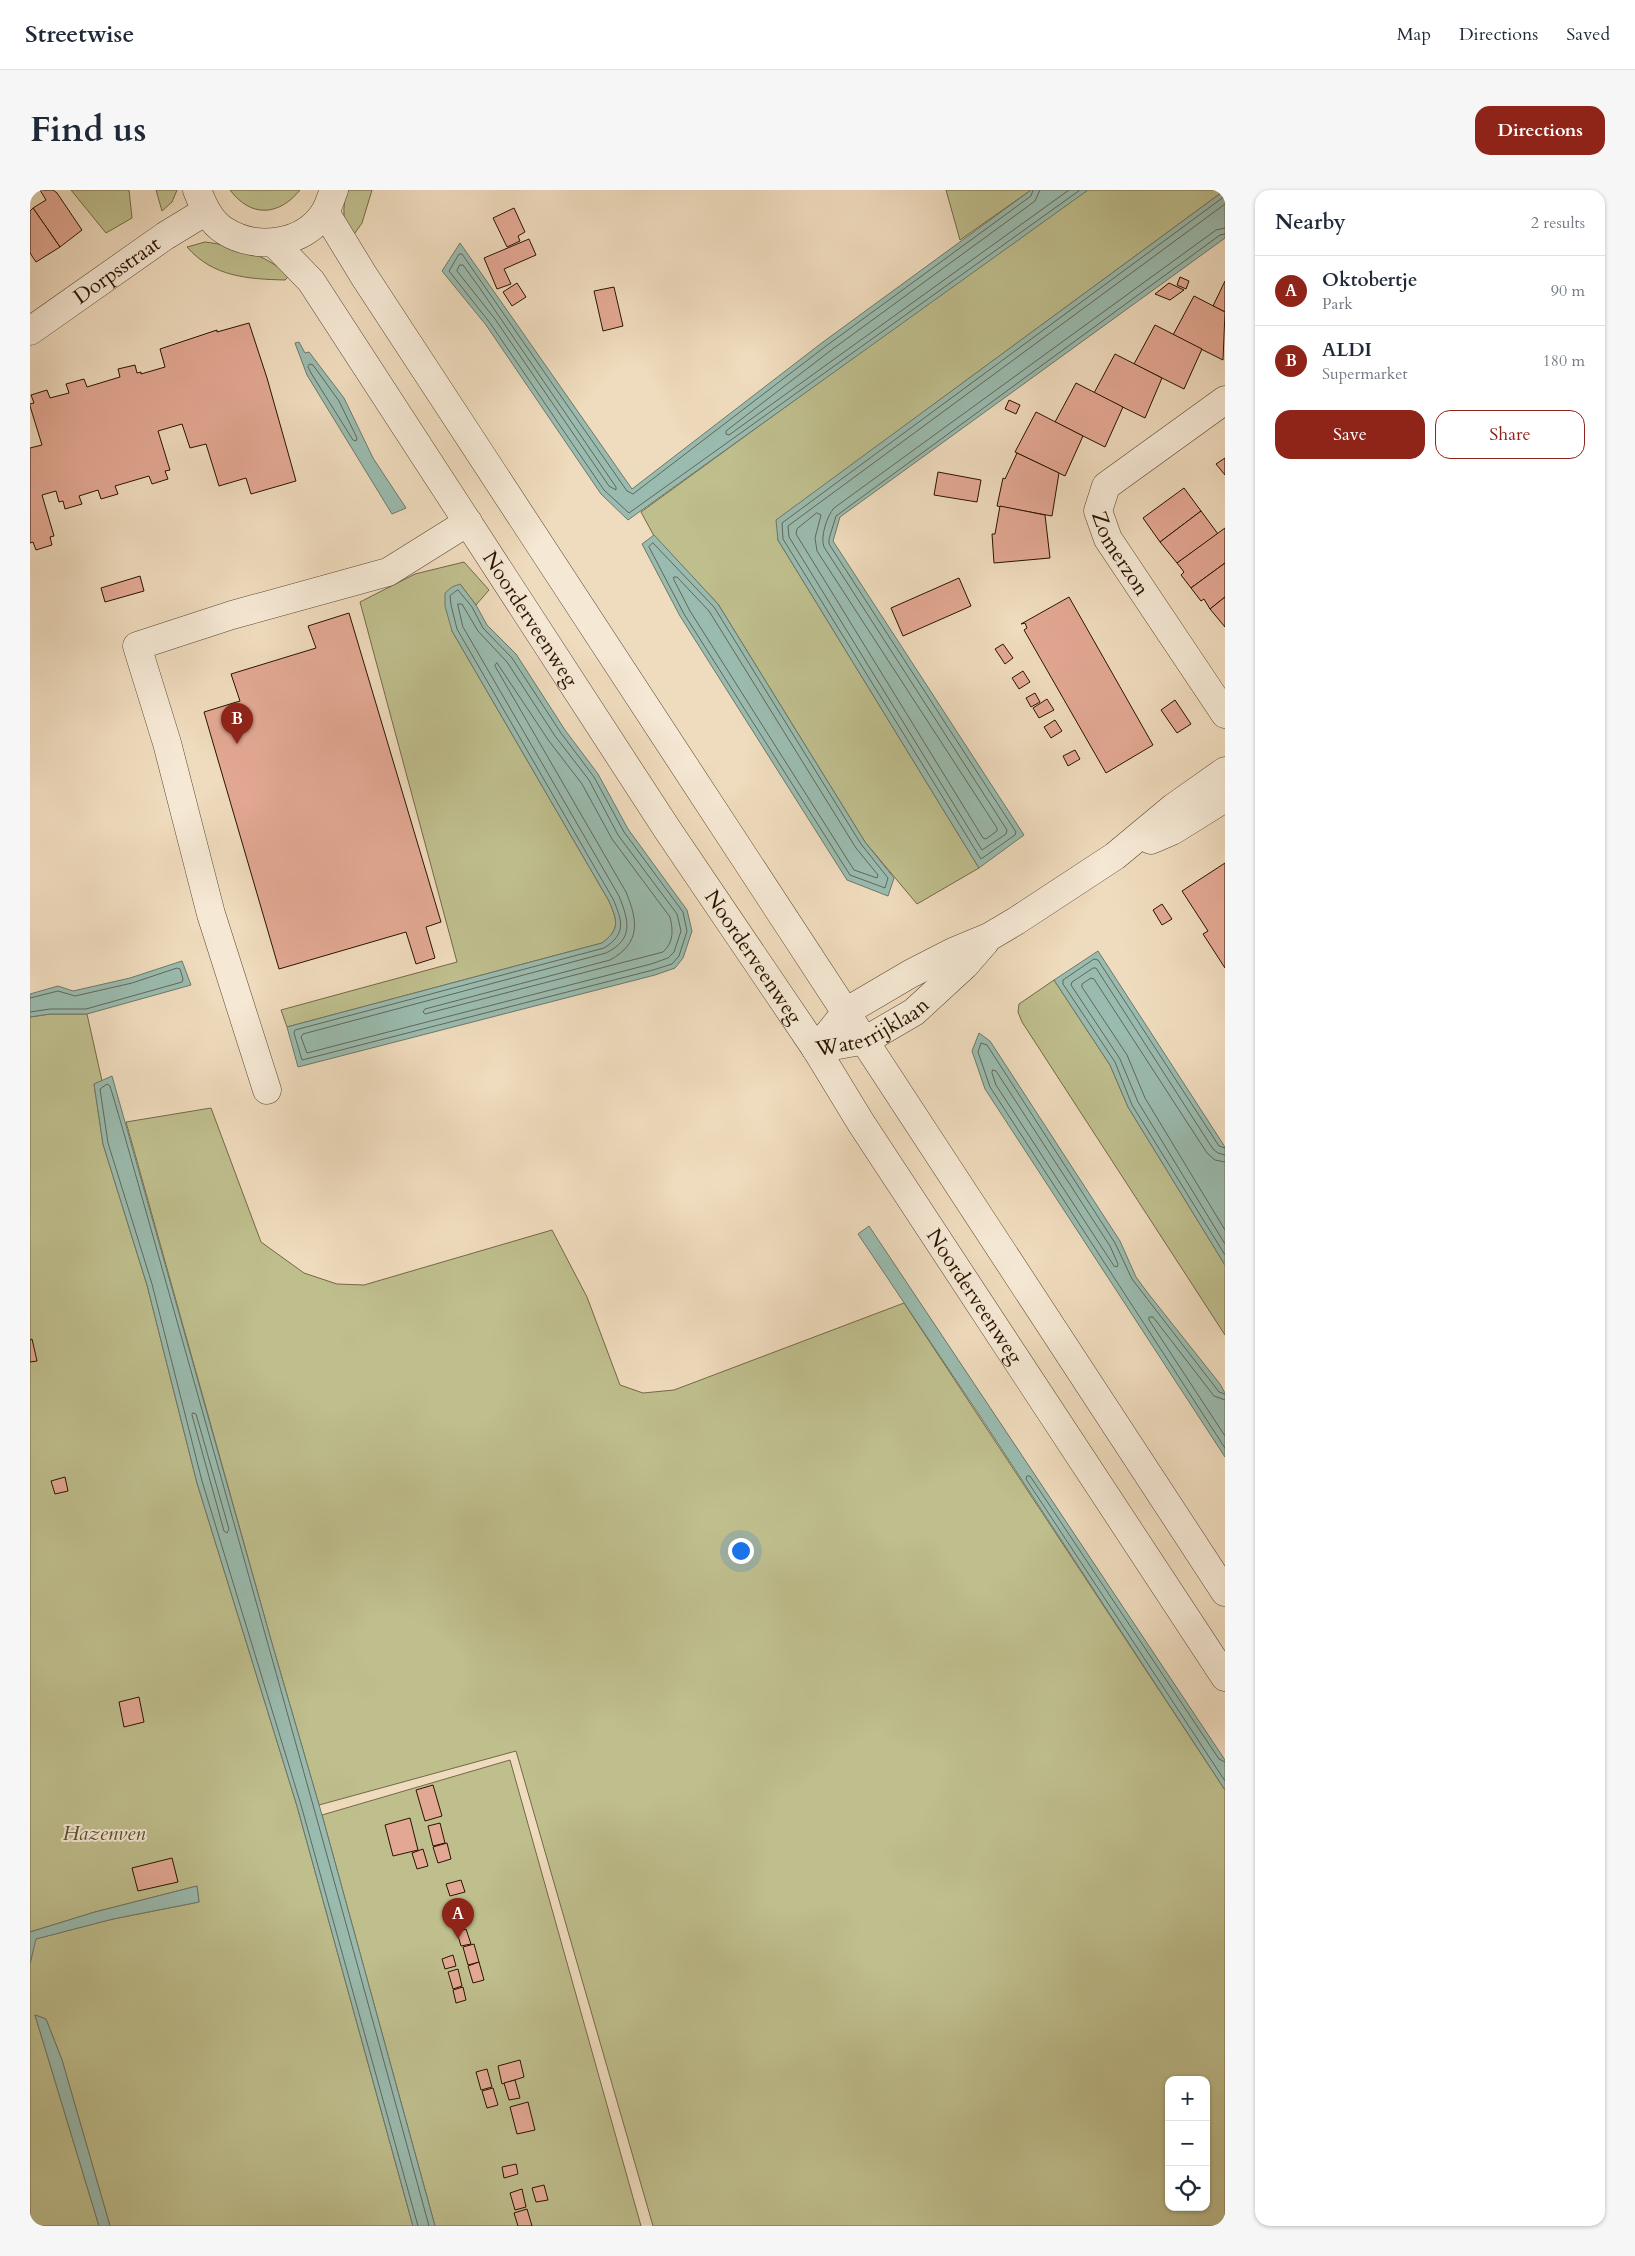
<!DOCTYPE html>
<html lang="en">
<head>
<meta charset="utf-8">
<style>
  :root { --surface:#fff; --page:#f6f6f7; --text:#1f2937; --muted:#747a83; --line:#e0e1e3; --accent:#8f2418 }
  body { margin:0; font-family:Cardo,serif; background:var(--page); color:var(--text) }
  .controls { position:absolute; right:15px; bottom:15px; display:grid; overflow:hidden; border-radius:10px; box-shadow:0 1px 4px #0004 }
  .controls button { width:45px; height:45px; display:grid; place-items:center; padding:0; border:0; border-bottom:1px solid var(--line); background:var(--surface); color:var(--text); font:25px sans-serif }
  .you { position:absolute; left:710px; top:1360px; width:18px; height:18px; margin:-12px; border:4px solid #fff; border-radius:50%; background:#1a73e8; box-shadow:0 0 0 8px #1a73e833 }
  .badge { display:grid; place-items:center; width:32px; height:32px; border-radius:50%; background:var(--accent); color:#fff; font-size:16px; font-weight:700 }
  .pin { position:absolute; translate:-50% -41px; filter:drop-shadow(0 1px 2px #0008) }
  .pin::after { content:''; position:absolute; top:26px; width:18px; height:15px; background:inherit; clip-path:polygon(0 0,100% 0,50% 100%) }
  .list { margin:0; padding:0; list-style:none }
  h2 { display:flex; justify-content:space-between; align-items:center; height:65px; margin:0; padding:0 20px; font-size:21px }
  h2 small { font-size:16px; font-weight:400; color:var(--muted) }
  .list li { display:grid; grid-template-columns:32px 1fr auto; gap:15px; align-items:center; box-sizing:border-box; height:70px; padding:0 20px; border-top:1px solid var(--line) }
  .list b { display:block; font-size:19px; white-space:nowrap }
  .list p { margin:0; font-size:16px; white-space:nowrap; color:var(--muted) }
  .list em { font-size:16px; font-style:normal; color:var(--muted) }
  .actions { display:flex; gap:10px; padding:15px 20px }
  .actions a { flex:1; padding:11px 0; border:1px solid var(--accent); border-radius:15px; text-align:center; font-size:18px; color:var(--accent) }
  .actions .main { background:var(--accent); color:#fff }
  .icon { flex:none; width:28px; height:28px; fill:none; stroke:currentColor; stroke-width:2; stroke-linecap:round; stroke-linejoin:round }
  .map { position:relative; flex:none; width:1195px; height:2036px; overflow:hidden; border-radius:15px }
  header { display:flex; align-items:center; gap:30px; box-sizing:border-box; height:70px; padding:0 25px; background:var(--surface); border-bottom:1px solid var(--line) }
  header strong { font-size:24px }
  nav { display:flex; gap:28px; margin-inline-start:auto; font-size:18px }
  .intro { display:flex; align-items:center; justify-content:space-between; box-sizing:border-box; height:120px; padding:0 30px }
  h1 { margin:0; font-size:35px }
  .button { padding:12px 22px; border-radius:15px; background:var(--accent); color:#fff; font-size:18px; font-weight:700 }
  main { display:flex; gap:30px; padding:0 30px }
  aside { flex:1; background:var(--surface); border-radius:15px; box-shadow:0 1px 4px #0004 }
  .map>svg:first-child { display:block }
</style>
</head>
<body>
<header>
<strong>Streetwise</strong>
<nav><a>Map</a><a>Directions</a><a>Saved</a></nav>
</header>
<div class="intro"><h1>Find us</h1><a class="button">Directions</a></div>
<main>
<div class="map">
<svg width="1195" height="2036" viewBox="0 0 1195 2036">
  <rect width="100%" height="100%" fill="#efdbbd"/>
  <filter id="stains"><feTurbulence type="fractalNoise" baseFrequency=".004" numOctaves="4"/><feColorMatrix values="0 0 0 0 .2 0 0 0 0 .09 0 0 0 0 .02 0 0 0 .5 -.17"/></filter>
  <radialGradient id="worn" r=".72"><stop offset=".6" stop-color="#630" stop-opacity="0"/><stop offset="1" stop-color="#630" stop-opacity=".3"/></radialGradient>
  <!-- green -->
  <g fill="#bfbe8d" stroke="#746846" fill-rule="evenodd">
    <polygon points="41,0 99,0 102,28 76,43"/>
    <polygon points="126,0 147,0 142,12 132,21"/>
    <path d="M 200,0 L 270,0 C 249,26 221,28 200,0 Z"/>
    <path d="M 317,0 L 342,0 L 332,33 L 320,50 C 313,31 312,19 317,0 Z"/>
    <polygon points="916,0 1001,0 930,50"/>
    <polygon points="1053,0 1195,0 747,330 748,350 949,678 887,714 835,652 688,414 624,346 611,322"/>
    <path d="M 175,52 C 206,56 237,65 259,86 L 255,90 C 218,89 183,87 157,57 Z"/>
    <path d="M 434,372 L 459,400 L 446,415 L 430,394 L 422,441 L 579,711 C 587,730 591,739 572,753 L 257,837 L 251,820 L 427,772 L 330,412 L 385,384 Z"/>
    <polygon points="1024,790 1080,875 1098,917 1195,1075 1195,1145 992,832 988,822 989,814"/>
    <polygon points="20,824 57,824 72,891 64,894 73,954 117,1095 167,1293 267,1616 383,2036 80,2036 32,1870 16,1829 5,1825 69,2036 0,2036 0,1774 5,1749 83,1729 169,1712 167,1696 65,1722 0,1742 0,827"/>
    <path d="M 181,918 L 231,1052 L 274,1083 L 307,1094 L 334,1095 L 522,1040 L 557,1107 L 590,1195 L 613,1203 L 644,1200 L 874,1113 L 1195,1600 L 1195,2036 L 623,2036 L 486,1561 L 289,1615 L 241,1450 L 96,932 ZM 1139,1890 L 1176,1890 L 1176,2017 L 1139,2017 Z"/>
    <polygon points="480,1570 611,2036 405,2036 292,1625"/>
  </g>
  <!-- water -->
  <g fill="#9abbaf" stroke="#6d7869">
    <polygon points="1001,0 1058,0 598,330 571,304 456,135 412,81 430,53 602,299 793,152"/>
    <polygon points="1195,0 1195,48 810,327 803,351 994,645 949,678 748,350 746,330"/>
    <polygon points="269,152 275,163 279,162 314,208 343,268 376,318 362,324 277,185 265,153"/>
    <polygon points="624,345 688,414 835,652 864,688 858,706 817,690 650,426 612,354"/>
    <path d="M 430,394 L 446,415 L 457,435 L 486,464 L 535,540 L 568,584 L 598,639 L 657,720 L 662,741 L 653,768 L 645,778 L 625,785 L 268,877 L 257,837 L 572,753 C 591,739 587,730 579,711 L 422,441 L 415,416 L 415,403 L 422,397 Z"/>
    <polygon points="1068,761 1195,957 1195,1075 1098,917 1080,875 1024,790"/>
    <polygon points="152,771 161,795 57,824 20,824 0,827 0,804 28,796 43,801 100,788"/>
    <polygon points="949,843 960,851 1090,1051 1106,1087 1117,1102 1190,1194 1195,1203 1195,1267 955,899 942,861"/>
    <polygon points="82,886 241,1450 292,1625 405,2036 383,2036 267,1616 167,1293 117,1095 73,954 64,894"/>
    <polygon points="839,1036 1195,1570 1195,1600 952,1229 828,1044"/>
    <polygon points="167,1696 169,1712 83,1729 6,1749 0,1774 0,1742 65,1722"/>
    <polygon points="5,1825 16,1829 32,1870 80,2036 69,2036"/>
  </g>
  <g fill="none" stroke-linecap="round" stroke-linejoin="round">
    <!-- shore -->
    <g stroke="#626758" stroke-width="1">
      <polyline points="1003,0 1001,6 796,156 603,304 597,301 432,64 429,64 419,81 460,133 574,300 599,323 1050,0"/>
      <polyline points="1010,0 1005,11 800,161 696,241 696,244 699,245 1039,0"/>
      <polyline points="1195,6 752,333 753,349 951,669 985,645 986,642 799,354 799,349 806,326 1190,45 1195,44"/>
      <path d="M 1195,14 L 758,336 L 759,347 L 952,660 L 976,644 L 977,640 L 794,357 C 790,347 797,326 804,318 L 1186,40 L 1195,38"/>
      <polygon points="430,75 433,75 449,97 586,297 586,300 579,296 465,129 427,81"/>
      <polygon points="280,174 283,175 309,211 327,248 326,251 323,250 281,183 278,177"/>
      <polygon points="787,323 791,325 785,348 787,361 967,638 967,641 956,649 953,648 766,344 767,339"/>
      <polygon points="623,353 684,417 831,654 858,688 855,698 820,685 654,424 619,357"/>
      <polygon points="644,387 647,387 679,421 826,658 848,685 847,688 824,680 660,421 644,390"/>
      <path d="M 428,400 L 442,417 L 453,438 L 482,468 L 531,543 L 564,587 L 594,642 L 653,722 L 657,741 L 649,766 L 642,774 L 623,780 L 272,870 L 264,843 L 265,840 L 574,758 C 597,744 592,730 583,709 L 427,439 L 421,415 L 420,406 Z"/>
      <path d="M 428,414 L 432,414 L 448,441 L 477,472 L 525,546 L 559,590 L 588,645 L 647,724 L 651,741 L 644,762 L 638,768 L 621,774 L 277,863 L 271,847 L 273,844 L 576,763 C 604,749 599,731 589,706 L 433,437 Z"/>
      <path d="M 467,473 L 519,551 L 552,594 L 582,649 L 640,727 C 643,740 644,752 633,762 L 395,824 L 393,822 L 395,819 L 580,770 C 611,753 608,731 596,702 L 465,476 Z"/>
      <polyline points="0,808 28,801 45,806 102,793 147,778 150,779 153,789 152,792 56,819 20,819 0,822"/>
      <polygon points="963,880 966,881 1080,1056 1088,1074 1087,1077 1084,1076 966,895 962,883"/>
      <polyline points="1195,958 1189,956 1068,770 1064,769 1033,790 1033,794 1085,872 1102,915 1195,1065"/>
      <polyline points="1195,965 1188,963 1183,959 1066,778 1063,778 1042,792 1041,795 1090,869 1108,912 1195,1054"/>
      <polyline points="1195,972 1185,970 1177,963 1064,789 1061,788 1052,794 1052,797 1097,865 1115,908 1195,1040"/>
      <polyline points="1195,1204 1189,1202 1102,1089 1085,1053 957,855 951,853 948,862 960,897 1195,1258"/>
      <polyline points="1195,1210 1184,1206 1123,1127 1119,1127 1119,1130 1195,1246"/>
      <polygon points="163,1223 166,1224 199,1339 197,1343 194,1341 162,1225"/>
      <polyline points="1195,1572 1189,1569 1000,1286 997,1286 996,1289 1195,1591"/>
      <path d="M 388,2036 L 271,1615 L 172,1291 L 122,1094 L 78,953 L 70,899 L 77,894 L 80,896 L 91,933 C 195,1301 299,1668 399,2036"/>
    </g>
  </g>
  <!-- building -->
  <g fill="#e3a893" stroke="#291300">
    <polygon points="10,0 23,0 27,3 52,40 30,57 3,18 16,10"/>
    <polygon points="3,18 30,57 6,72 0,63 0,21"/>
    <polygon points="484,18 495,42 488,46 490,51 477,57 463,28"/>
    <polygon points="499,49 506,65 474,79 481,94 467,99 454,68"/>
    <polygon points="1150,87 1159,91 1156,99 1147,95"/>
    <polygon points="1195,91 1195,122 1183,116"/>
    <polygon points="487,93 496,107 482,116 473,102"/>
    <polygon points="1139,93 1154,100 1140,110 1125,104"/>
    <polygon points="584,97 593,136 573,141 564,101"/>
    <polygon points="1164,106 1195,122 1193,170 1143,145"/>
    <polygon points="219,133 237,188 266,291 221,304 216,288 189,296 176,254 160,258 152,234 128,241 140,280 135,281 138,289 122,294 119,286 85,296 88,304 71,309 68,300 49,306 52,314 35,319 33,311 29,312 26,301 12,305 24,346 20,347 22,355 6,360 3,352 0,353 0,258 12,255 0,216 0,214 4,213 1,205 17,200 20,208 39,203 36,194 54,189 57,197 90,187 88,179 105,175 107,183 111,182 111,184 135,177 130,159 187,140 187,142"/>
    <polygon points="1125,135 1172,159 1154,199 1104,174"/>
    <polygon points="1085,164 1132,188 1115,228 1064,203"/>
    <polygon points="1046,193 1093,217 1075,257 1025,232"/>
    <polygon points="979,210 990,215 986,224 975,219"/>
    <polygon points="1006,222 1053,246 1035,286 985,262"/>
    <polygon points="987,263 1029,283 1022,326 967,316 973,288 975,289"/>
    <polygon points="1195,268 1195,285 1186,274"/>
    <polygon points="908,282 951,290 947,312 904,305"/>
    <polygon points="1154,298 1171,321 1130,352 1113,328"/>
    <polygon points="970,316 1015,325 1020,368 964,373 962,344 965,344"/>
    <polygon points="1171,321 1188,344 1147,373 1130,352"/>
    <polygon points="1195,338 1195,373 1161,398 1151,385 1154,382 1147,373"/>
    <polygon points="1195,373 1195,407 1180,419 1174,409 1171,411 1161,398"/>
    <polygon points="110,386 114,401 75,412 71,398"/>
    <polygon points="929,388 941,416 873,446 861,418"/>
    <polygon points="1039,407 1123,555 1076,583 994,440 997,438 995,433 991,434"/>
    <polygon points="1195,407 1195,437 1180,419"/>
    <polygon points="319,423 411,732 396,737 405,768 386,774 376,742 249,779 174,522 210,511 201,484 286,458 278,436"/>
    <polygon points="973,454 983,468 975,474 965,459"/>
    <polygon points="993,481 1000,492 989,499 982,488"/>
    <polygon points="1005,503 1010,512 1001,517 996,508"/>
    <polygon points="1017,509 1024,520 1009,528 1003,518"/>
    <polygon points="1145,510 1161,534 1147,543 1131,520"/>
    <polygon points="1025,530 1032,541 1021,548 1014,537"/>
    <polygon points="1045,560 1050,569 1038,576 1033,566"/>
    <polygon points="1195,673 1195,778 1173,744 1178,741 1152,701"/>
    <polygon points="1132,714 1142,729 1132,735 1123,720"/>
    <polygon points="2,1149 7,1171 0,1172 0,1150"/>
    <polygon points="35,1287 38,1301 25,1304 21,1291"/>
    <polygon points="109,1507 114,1532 94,1537 89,1512"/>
    <polygon points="403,1595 412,1626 395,1631 386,1600"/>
    <polygon points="380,1628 388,1660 363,1666 355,1635"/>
    <polygon points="410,1633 415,1653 403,1656 398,1636"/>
    <polygon points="417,1653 421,1669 408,1673 403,1657"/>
    <polygon points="393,1659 398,1676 387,1679 382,1663"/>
    <polygon points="142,1668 148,1692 108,1701 102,1678"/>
    <polygon points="431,1690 435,1702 420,1706 416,1694"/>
    <polygon points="436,1739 441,1754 431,1756 427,1742"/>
    <polygon points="444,1754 449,1772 438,1775 433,1757"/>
    <polygon points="423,1765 426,1776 415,1779 412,1769"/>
    <polygon points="449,1772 454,1790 443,1793 438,1776"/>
    <polygon points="428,1779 432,1796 423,1799 418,1782"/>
    <polygon points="433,1797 436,1810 426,1813 423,1800"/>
    <polygon points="490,1870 494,1887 472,1894 468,1876"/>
    <polygon points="457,1879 462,1897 451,1900 446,1882"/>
    <polygon points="485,1890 490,1908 479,1910 474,1893"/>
    <polygon points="463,1898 468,1915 457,1918 452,1901"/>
    <polygon points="498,1912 505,1940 487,1944 480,1917"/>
    <polygon points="486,1974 488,1984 474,1988 472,1977"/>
    <polygon points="514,1995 518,2010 506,2012 502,1998"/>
    <polygon points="492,1999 496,2017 485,2020 480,2003"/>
    <polygon points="497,2019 502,2036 488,2036 484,2023"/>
  </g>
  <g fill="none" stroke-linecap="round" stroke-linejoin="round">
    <defs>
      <g id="minor">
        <path d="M 167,0 C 173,15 180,32 195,41 C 227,61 274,55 295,22 C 299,15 301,7 304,0"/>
        <polyline points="295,22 334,86 1195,1402"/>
        <path id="s1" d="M 244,53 L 281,91 L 637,639 L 786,859 L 831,933 L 1195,1487"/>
        <path id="s2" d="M 0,141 L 135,46 L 176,21"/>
        <path id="s3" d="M 1195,210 L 1076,296 L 1068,321 L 1078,349 L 1195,524"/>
        <polyline points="1121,650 1142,641 1195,608"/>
        <polyline points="786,859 817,821 880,784 923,762 959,747 986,731 1085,666 1144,617 1195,581"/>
        <path id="s4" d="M 786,859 L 836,850 L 884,822 L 935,775 L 955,752"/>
        <polyline points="237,900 181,724 137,553 107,456 202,425 358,382 438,332"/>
      </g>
    </defs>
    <!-- minor casing -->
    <use href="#minor" stroke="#5a452f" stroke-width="29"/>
    <!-- minor -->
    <use href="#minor" stroke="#f5e8d4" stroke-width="28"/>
  </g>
  <g text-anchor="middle" stroke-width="4" stroke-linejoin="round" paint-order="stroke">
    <!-- street labels -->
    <g font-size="21" fill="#291300" stroke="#f5e8d4">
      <text dy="7" stroke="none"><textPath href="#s2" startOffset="106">Dorpsstraat</textPath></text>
      <text dy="7" stroke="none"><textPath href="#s3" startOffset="221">Zomerzon</textPath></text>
      <text dy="7" stroke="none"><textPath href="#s1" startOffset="456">Noorderveenweg</textPath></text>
      <text dy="7" stroke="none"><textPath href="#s1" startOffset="861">Noorderveenweg</textPath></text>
      <text dy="7" stroke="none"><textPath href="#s4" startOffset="61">Waterrijklaan</textPath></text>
      <text dy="7" stroke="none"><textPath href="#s1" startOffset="1266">Noorderveenweg</textPath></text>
    </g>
    <!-- park labels -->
    <g font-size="21" font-style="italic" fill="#5e4f31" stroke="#f5e8d4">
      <text x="74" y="1650">Hazenven</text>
    </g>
  </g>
  <rect width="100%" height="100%" filter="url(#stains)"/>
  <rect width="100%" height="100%" fill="url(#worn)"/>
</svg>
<div class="controls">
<button>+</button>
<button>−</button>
<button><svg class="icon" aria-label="locate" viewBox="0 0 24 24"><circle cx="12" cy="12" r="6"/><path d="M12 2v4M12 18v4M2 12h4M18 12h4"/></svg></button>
</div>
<div class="you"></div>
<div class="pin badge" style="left:428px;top:1749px">A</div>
<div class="pin badge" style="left:207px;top:554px">B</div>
</div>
<aside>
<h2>Nearby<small>2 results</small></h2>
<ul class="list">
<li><span class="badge">A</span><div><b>Oktobertje</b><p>Park</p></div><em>90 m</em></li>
<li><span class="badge">B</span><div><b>ALDI</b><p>Supermarket</p></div><em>180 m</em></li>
</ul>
<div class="actions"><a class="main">Save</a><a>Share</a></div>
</aside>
</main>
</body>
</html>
